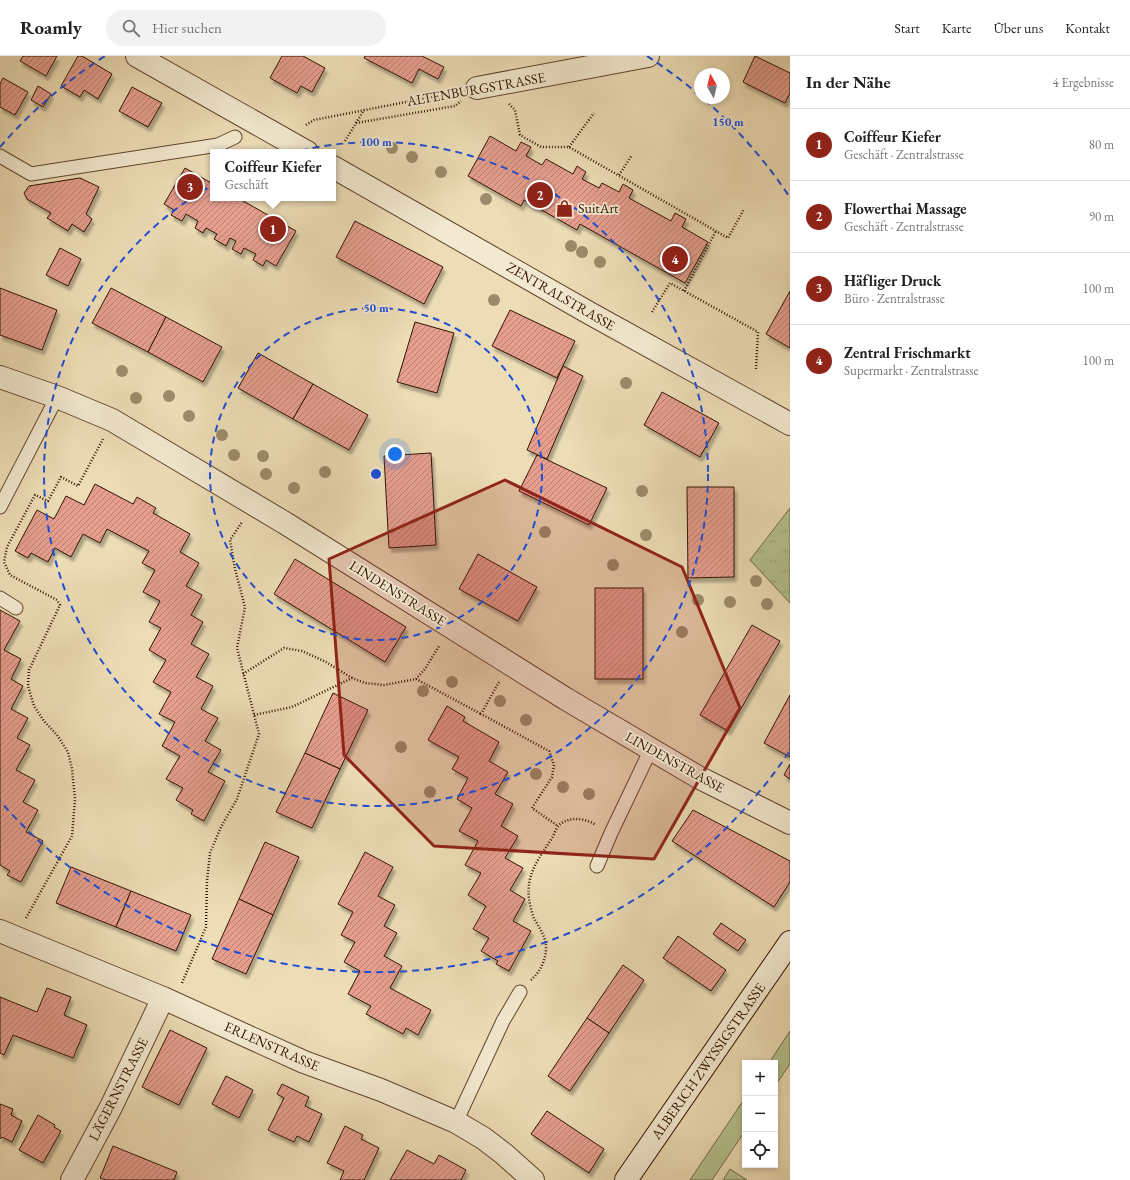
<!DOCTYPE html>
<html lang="de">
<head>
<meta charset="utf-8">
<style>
  :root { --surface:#fff; --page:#f2f2f2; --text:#222; --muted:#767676; --line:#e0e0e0; --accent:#8f2418 }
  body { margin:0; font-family:"EB Garamond",serif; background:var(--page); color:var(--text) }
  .controls { position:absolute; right:12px; bottom:12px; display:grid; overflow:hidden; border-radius:0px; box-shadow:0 2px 6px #0003 }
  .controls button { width:36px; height:36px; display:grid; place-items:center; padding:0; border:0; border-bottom:1px solid var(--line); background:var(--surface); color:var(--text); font:20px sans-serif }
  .compass { position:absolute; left:694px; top:12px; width:36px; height:36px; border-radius:50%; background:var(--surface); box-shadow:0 2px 6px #0003; rotate:352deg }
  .you { position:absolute; left:395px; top:398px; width:14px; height:14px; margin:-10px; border:3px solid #fff; border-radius:50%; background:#1a73e8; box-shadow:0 0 0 6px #1a73e833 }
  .badge { display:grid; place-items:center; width:26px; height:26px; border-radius:50%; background:var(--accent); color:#fff; font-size:13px; font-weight:700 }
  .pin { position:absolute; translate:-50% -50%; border:2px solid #fff; box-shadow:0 1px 4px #0006 }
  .popup { position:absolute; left:210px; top:93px; width:126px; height:52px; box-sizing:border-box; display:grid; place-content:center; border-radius:0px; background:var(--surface); filter:drop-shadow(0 1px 3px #0005); font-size:13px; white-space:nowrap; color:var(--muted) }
  .popup b { font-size:15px; color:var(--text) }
  .popup::after { content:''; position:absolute; left:50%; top:100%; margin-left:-8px; border:8px solid transparent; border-top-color:var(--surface) }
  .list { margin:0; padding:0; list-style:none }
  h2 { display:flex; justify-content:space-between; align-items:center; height:52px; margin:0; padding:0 16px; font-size:17px }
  h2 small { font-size:13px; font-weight:400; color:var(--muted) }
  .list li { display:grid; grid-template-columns:26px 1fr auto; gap:12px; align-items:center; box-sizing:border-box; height:72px; padding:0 16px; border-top:1px solid var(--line) }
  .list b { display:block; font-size:15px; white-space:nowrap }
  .list p { margin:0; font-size:13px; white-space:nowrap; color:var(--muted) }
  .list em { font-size:13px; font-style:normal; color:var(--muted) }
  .icon { flex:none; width:22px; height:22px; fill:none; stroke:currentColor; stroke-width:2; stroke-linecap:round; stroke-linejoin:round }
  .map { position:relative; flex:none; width:790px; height:1124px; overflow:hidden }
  header { display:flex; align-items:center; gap:24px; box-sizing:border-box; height:56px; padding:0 20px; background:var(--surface); border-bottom:1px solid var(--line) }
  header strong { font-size:19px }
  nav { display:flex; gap:22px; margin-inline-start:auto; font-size:14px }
  .search { width:280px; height:36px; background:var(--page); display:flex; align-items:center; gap:10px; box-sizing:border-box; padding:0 14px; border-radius:22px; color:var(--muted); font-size:15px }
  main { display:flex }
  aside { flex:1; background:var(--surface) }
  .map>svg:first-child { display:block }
</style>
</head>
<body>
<header>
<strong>Roamly</strong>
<div class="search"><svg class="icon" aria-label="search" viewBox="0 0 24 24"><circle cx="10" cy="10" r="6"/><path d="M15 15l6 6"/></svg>Hier suchen</div>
<nav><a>Start</a><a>Karte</a><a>Über uns</a><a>Kontakt</a></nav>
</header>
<main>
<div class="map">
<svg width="790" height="1124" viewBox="0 0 790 1124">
  <defs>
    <pattern id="grass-tufts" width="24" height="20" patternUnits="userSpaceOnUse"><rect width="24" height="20" fill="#b5c290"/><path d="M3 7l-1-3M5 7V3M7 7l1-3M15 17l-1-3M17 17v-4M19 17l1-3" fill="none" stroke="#9ca67a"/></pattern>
    <pattern id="building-hatch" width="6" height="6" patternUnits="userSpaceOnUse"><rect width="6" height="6" fill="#e69f8f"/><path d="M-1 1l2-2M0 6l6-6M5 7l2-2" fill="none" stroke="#bb8072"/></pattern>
    <filter id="shadow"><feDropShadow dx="2.5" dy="4.5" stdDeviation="1" flood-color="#0004"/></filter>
  </defs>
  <rect width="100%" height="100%" fill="#edddb6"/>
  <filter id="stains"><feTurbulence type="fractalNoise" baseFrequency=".005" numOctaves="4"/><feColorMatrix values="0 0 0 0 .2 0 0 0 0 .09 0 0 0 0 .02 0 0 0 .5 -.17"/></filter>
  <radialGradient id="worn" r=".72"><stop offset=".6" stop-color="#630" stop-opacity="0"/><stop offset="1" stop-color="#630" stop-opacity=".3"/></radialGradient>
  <!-- grass -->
  <polygon fill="url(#grass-tufts)" stroke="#746a48" points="790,452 790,547 750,504"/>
  <!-- pitch -->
  <g fill="#b5c290" stroke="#746a48">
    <polygon points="790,975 790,1008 775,1030 775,1007 769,1007"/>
    <polygon points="745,1042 745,1075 712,1124 690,1124"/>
    <polygon points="730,1113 747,1124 723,1124"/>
  </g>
  <!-- building -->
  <g fill="url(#building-hatch)" stroke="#321300" filter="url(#shadow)">
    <polygon points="23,0 57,0 46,20 20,5"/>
    <polygon points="78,0 82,0 112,18 98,43 84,34 80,41 61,30"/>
    <polygon points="282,0 303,0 325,12 312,36 301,30 297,37 270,22"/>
    <polygon points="365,0 422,0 444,11 438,23 419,13 412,27 364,2"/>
    <polygon points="755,0 790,17 790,37 785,47 743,26"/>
    <polygon points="3,22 28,36 15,59 0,51 0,28"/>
    <polygon points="38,30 51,38 43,51 31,44"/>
    <polygon points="132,31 162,47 148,71 119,55"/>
    <polygon points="490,80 516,95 521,86 531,91 526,100 542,109 546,103 573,118 577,110 586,116 582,123 599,132 602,127 619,136 623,128 633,134 629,142 671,165 675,157 686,163 682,171 708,186 685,227 580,168 577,174 524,144 521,150 468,120"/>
    <polygon points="185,112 213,128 213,142 238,142 296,175 276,210 266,204 263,210 253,204 256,198 244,192 241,198 232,193 236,185 230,182 226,190 214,183 217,178 206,172 203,177 195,172 198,165 186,158 182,165 171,159 174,154 164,148"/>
    <polygon points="80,122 99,131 86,158 92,163 84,176 72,168 68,175 47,162 51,157 27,143 24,137 29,130"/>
    <polygon points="355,165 443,211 424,248 336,201"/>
    <polygon points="60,192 81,203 68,230 46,219"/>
    <polygon points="0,232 57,254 42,294 0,279"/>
    <polygon points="111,232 166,261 148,296 92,267"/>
    <polygon points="790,235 790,292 766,278"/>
    <polygon points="510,254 575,285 557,322 492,290"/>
    <polygon points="166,261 222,291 203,326 148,296"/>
    <polygon points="415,266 454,277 437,337 397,326"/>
    <polygon points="258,297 313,328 293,363 238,332"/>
    <polygon points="563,310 583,320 547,403 527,394"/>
    <polygon points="313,328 368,359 349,394 293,363"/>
    <polygon points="662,336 719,367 700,401 644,369"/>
    <polygon points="431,397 436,489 389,492 384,400"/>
    <polygon points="537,399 607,432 589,469 519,435"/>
    <polygon points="95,428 133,448 137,441 156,452 153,457 190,478 180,496 199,507 186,530 202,539 191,559 203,566 191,588 209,598 196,621 213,630 201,653 218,662 205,685 221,694 208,716 225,725 204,765 191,758 193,754 176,744 183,732 166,723 180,700 162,690 175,666 159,658 171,636 153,626 166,604 149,594 161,572 149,566 160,545 143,536 155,514 142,507 149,495 107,473 100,487 83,478 71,501 55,492 48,506 31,497 28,502 15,495 37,454 54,463 66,440 84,449"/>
    <polygon points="687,431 734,431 734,521 688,522"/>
    <polygon points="478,498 537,531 518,565 459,533"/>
    <polygon points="295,503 406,571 385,606 274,538"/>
    <rect x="595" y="532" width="48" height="91"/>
    <polygon points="0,554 20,565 4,594 21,603 11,623 23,630 11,653 28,662 17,682 30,689 16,714 35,724 23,746 38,754 26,776 43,785 21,826 7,819 10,815 0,809"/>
    <polygon points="752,569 780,585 728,675 700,659"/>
    <polygon points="333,637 368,654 340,713 305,697"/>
    <polygon points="790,639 790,701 764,687"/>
    <polygon points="447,650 465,661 463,665 499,686 489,705 508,716 495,738 513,748 501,770 518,780 505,802 523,812 510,834 525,843 513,865 531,875 509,915 496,908 498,905 481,895 489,882 473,873 486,850 468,839 481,817 465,809 478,785 459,775 472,752 457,743 468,722 452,713 459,701 428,684"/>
    <polygon points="305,697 340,713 312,772 276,756"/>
    <polygon points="790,708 790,723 784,719"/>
    <polygon points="693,754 790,805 790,826 774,851 672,785"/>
    <polygon points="265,786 299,801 273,859 239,843"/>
    <polygon points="365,796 393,811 378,840 395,849 384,870 397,877 384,900 402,910 390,932 431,954 418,979 406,972 403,978 366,958 371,950 348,938 360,915 344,906 355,886 341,879 353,856 338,848"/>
    <polygon points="71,811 131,835 116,871 56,847"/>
    <polygon points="131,835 191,859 176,895 116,871"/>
    <polygon points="239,843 273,859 246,918 212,903"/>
    <polygon points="721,867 746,884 738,895 713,878"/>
    <polygon points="678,880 726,914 711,935 663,902"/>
    <polygon points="623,909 644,924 609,977 587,962"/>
    <polygon points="47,932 71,941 64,959 87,969 73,1002 13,979 4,999 0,997 0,941 37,956"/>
    <polygon points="587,962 609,977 570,1035 548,1020"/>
    <polygon points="170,974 207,992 179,1049 142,1031"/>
    <polygon points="226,1020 253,1034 239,1062 212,1048"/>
    <polygon points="282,1028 309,1041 305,1050 322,1058 309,1086 297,1080 294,1086 268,1074 284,1042 277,1038"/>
    <polygon points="0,1048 13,1053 11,1059 22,1065 12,1086 2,1081 0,1083"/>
    <polygon points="547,1055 604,1093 589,1117 531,1078"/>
    <polygon points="38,1059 55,1069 54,1071 61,1075 43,1107 19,1094"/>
    <polygon points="345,1070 363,1079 361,1083 379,1092 364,1124 340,1124 344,1115 327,1107"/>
    <polygon points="113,1090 177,1116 174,1124 106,1124 100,1122"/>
    <polygon points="407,1094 434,1108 439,1099 466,1114 461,1124 390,1124"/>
  </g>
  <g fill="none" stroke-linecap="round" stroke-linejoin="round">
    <defs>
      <g id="lane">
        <polyline points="0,100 31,118 218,89 235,81"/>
        <polyline points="0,451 57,341"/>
        <polyline points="0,542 16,552"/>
        <polyline points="597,810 611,777 651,693"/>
        <polyline points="456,1066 503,965 520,936"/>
      </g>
      <g id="street">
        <polyline points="137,0 307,96"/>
        <polyline points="477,32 648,0"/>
        <polyline points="333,111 591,258 790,368"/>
        <polyline points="0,321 57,341 112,364 285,467 566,643 698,721 790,767"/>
        <polyline points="0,875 163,942 304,1006 381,1034 456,1066 483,1082 504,1098 533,1124"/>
        <polyline points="72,1124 111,1051 163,942"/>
      </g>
      <polyline id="secondary" points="626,1124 790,886"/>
    </defs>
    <!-- lane casing -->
    <use href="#lane" stroke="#61462e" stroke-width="15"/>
    <!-- street casing -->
    <use href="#street" stroke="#61462e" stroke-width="24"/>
    <!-- secondary casing -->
    <use href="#secondary" stroke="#321300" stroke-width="24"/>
    <!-- path -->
    <g stroke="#321300" stroke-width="2.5" stroke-dasharray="1 2" stroke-linecap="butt">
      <polyline points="509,48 515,54 520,79 541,91 569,91 728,182 744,153"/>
      <polyline points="356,67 455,50 461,45"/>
      <polyline points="306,69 314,64 457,36"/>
      <polyline points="345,85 364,54"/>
      <polyline points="569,91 594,57"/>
      <polyline points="619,119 632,99"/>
      <polyline points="684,235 716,175"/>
      <polyline points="652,256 670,227 758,276 756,313"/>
      <polyline points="243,618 284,592 302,595 326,606 352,622"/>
      <polyline points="416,623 481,658"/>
      <polyline points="499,626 481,658 549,695 554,709 552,721 532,752 558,770"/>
      <polyline points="254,659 292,651 352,622 365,627 384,629 416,623 425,613 439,590"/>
      <polyline points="26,862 72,780 75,743 72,713 68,696 57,679 44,665 34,650 28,630 29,614 60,549 57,544 10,519 4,506 7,491 35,439 48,445 61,421 78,430 103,383"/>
      <path d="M 531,924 C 540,916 546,904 546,892 C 546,881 540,873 535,864 C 532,859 530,849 529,843 C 526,817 539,803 552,782 C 554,779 556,772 559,769 C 570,760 585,762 596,769"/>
      <polyline points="182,927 206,871 207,825 210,797 221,771 237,743 259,678 237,592 245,551 235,513 230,484 242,466"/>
    </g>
    <!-- lane -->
    <use href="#lane" stroke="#f3e9d0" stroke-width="13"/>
    <!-- street -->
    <use href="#street" stroke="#f3e9d0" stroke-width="22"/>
    <!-- secondary -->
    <use href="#secondary" stroke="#f3e9d0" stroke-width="22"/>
  </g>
  <!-- trees -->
  <g fill="#9c8b6a">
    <circle cx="392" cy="92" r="6"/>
    <circle cx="412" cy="101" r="6"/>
    <circle cx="441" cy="116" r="6"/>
    <circle cx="486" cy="143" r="6"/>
    <circle cx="571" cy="190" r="6"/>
    <circle cx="582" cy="196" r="6"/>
    <circle cx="600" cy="206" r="6"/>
    <circle cx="494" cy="244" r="6"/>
    <circle cx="122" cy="315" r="6"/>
    <circle cx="626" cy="327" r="6"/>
    <circle cx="169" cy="340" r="6"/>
    <circle cx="136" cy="342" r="6"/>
    <circle cx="189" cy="360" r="6"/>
    <circle cx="222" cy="379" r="6"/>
    <circle cx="234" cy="399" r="6"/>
    <circle cx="263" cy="400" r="6"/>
    <circle cx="325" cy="416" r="6"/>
    <circle cx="266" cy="418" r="6"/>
    <circle cx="294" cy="432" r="6"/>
    <circle cx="642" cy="435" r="6"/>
    <circle cx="545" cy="476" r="6"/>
    <circle cx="646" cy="479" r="6"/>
    <circle cx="613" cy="509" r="6"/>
    <circle cx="756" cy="525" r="6"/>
    <circle cx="698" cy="544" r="6"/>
    <circle cx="730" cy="546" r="6"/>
    <circle cx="767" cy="548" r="6"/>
    <circle cx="682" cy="576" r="6"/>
    <circle cx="452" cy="626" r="6"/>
    <circle cx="423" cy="635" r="6"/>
    <circle cx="500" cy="645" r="6"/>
    <circle cx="526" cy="664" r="6"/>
    <circle cx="401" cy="691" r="6"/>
    <circle cx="536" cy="718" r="6"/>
    <circle cx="563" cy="731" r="6"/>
    <circle cx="430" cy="736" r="6"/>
    <circle cx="589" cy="738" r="6"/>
  </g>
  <!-- marked area -->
  <path fill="#8f2418" fill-opacity="0.2" stroke="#8f2418" stroke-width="3" stroke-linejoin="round" d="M 505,424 L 682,511 L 740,652 L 654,803 L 434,790 L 344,699 L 329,503 Z"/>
  <!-- distance rings -->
  <g fill="none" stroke="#1d4ed8" stroke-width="2" stroke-dasharray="7 5">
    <circle cx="376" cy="418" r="166"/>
    <circle cx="376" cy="418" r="332"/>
    <path d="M789 696A498 498 0 0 1 0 745M0 91A498 498 0 0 1 105 0M647 0A498 498 0 0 1 789 140"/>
  </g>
  <!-- icons -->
  <defs>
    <symbol id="shop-bare" viewBox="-9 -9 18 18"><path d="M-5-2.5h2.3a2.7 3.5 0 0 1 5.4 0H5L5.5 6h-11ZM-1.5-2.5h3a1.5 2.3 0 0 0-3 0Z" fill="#8f2418" stroke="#f3e9d0" stroke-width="2.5" paint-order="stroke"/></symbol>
  </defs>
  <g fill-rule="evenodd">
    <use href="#shop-bare" x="552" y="140" width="25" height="25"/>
  </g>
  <g text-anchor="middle" stroke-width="3.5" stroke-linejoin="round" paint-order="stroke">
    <!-- street labels -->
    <g font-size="14" fill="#321300" stroke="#f3e9d0">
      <text transform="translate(476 33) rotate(-10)" y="5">ALTENBURGSTRASSE</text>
      <text transform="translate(561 240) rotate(30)" y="5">ZENTRALSTRASSE</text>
      <text transform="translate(398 537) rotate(32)" y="5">LINDENSTRASSE</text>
      <text transform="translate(675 706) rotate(29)" y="5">LINDENSTRASSE</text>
      <text transform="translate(272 990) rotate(24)" y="5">ERLENSTRASSE</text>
      <text transform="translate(708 1005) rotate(-55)" y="5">ALBERICH ZWYSSIGSTRASSE</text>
      <text transform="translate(118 1033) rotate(-63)" y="5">LÄGERNSTRASSE</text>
    </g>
    <!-- poi labels -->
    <g font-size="14" fill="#321300" stroke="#f3e9d0" text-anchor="start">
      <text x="578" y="157">SuitArt</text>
    </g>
  </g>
  <circle cx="376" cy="418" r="6" fill="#1d4ed8" stroke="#f3e9d0" stroke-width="2"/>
  <g font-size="12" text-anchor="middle" font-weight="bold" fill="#1d4ed8" stroke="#f3e9d0" stroke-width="3.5" stroke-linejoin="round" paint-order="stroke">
    <text x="728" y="70">150 m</text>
    <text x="376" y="90">100 m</text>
    <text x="376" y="256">50 m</text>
  </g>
  <rect width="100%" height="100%" filter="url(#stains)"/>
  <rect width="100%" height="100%" fill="url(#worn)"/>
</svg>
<div class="controls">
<button>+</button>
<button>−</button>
<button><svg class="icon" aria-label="locate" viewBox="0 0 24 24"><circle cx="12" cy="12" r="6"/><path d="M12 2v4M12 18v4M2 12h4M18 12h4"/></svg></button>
</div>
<svg class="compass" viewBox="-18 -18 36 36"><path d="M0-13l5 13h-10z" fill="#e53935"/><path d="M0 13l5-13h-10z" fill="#767676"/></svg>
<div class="you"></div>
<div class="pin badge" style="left:273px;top:173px">1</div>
<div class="popup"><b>Coiffeur Kiefer</b>Geschäft</div>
<div class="pin badge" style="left:540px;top:139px">2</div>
<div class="pin badge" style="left:190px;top:131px">3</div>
<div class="pin badge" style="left:675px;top:203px">4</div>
</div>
<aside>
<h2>In der Nähe<small>4 Ergebnisse</small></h2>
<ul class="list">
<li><span class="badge">1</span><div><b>Coiffeur Kiefer</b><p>Geschäft · Zentralstrasse</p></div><em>80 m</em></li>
<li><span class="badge">2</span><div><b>Flowerthai Massage</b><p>Geschäft · Zentralstrasse</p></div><em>90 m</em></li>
<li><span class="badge">3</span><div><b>Häfliger Druck</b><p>Büro · Zentralstrasse</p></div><em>100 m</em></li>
<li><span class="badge">4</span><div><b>Zentral Frischmarkt</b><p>Supermarkt · Zentralstrasse</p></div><em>100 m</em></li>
</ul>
</aside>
</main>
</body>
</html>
